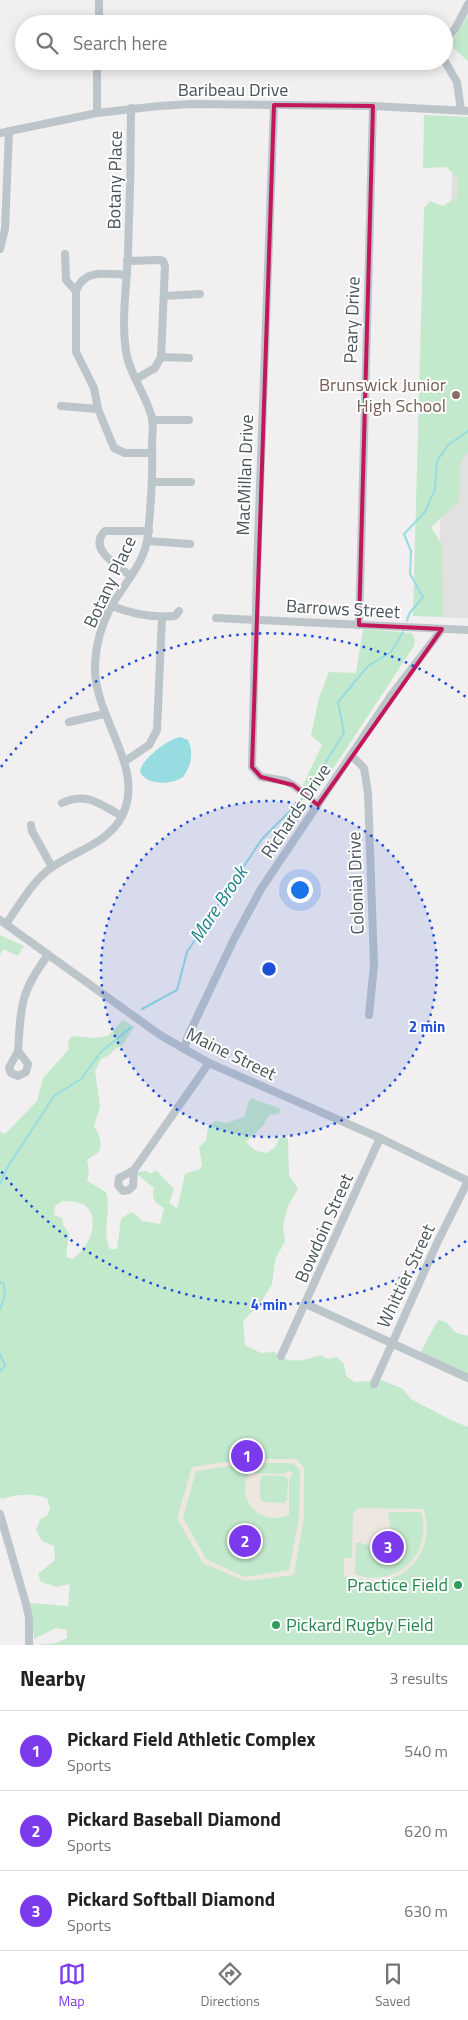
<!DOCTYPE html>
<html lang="en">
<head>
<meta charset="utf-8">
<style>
  :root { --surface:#fff; --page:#f6f6f6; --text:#222; --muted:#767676; --line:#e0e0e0; --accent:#7c3aed }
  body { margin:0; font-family:"Titillium Web",sans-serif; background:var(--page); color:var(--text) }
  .you { position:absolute; left:299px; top:889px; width:18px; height:18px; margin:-12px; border:4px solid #fff; border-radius:50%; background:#1a73e8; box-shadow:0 0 0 8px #1a73e833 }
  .badge { display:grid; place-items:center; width:32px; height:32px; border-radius:50%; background:var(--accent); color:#fff; font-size:16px; font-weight:700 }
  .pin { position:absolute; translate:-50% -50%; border:2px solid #fff; box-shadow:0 1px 5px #0006 }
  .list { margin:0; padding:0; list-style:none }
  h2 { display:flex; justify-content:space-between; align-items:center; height:65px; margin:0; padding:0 20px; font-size:21px }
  h2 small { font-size:16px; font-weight:400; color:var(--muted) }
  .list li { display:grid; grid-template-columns:32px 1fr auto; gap:15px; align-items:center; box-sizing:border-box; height:80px; padding:0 20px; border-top:1px solid var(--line) }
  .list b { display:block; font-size:19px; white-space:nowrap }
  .list p { margin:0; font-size:16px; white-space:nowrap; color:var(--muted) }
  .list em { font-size:16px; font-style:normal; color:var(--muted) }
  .icon { flex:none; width:28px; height:28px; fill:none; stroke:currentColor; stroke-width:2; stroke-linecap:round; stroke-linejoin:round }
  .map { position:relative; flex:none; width:468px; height:1645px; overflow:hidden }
  .search { position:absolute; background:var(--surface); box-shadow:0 2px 12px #0003; left:15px; right:15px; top:15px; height:55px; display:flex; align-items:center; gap:12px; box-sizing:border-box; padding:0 18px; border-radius:28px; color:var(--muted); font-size:19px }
  .sheet { height:305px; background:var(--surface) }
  nav { display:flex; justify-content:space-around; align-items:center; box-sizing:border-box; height:70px; border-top:1px solid var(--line); background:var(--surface); font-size:14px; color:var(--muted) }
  nav a { display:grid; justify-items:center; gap:2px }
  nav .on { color:var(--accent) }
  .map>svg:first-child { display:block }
</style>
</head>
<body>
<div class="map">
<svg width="468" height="1645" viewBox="0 0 468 1645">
  <rect width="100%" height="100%" fill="#f1efef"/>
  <!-- education -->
  <polygon fill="#e2e0e1" points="452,173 468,174 468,618 437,617"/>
  <!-- green -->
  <g fill="#c3e9cc" fill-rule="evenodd">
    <polygon points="468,15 468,61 450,45"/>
    <polygon points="424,115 468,117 468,452 461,460 459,501 431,527 442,545 443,617 413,616 424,208 430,201 443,206 457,197 458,178 446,167 423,168"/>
    <polygon points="363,629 412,633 415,640 414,646 317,793 303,785 322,745 311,735 319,698 329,672 356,673"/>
    <polygon points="0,935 24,946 18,956 3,949 0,955"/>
    <path d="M 123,1020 L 134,1027 L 122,1046 L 115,1049 L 109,1055 L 101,1059 L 95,1071 L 100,1107 L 94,1126 C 100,1135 102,1142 99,1152 L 87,1160 L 89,1171 L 87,1181 L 106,1192 C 112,1211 101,1231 110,1249 L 117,1249 L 121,1219 L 131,1212 L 138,1216 L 141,1221 L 160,1224 L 164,1208 C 155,1203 151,1199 154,1188 L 138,1175 L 138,1172 L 146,1171 L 151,1174 L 156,1170 L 174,1189 L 169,1203 L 176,1208 L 178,1206 L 185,1174 L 200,1169 L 202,1165 L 199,1147 L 206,1141 L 208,1126 L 215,1121 L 227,1123 L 244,1117 L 249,1101 L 252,1098 C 260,1104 271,1103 280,1109 L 279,1114 L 269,1115 L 263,1126 L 246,1142 L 256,1151 L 267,1153 L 275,1147 L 280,1137 L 288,1139 L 289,1175 L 298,1189 L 288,1206 L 283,1226 L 285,1241 L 275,1260 L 272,1284 L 260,1304 L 243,1321 L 245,1345 L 261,1353 L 274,1352 C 290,1365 303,1361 320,1355 L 328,1359 L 337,1357 L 344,1364 L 346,1376 L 355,1382 L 381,1380 L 389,1383 L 403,1389 L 411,1399 L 451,1420 L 468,1427 L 468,1645 L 38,1645 L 56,1643 L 67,1638 L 67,1630 L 56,1628 L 34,1639 L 30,1603 L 68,1606 L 70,1584 L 57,1587 L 41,1582 L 38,1574 L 55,1560 L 54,1546 L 42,1541 L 36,1530 L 40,1519 L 47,1516 L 50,1508 L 47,1498 C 31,1493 18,1494 1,1499 L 0,1496 L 0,1132 L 5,1134 L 37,1101 L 43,1078 L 69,1049 L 68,1042 L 72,1036 L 94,1038 L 108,1036 ZM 62,1201 C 70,1202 83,1201 88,1208 C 100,1224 87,1251 72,1259 L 66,1257 L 69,1233 L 63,1225 L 62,1218 L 54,1215 L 55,1206 Z"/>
    <polygon points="438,1320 446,1322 456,1333 468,1336 468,1379 420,1353"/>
  </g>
  <!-- sand -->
  <g fill="#ede7df" fill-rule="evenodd">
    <path d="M 249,1459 L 296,1459 L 304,1468 L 304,1518 L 294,1575 L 245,1581 L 203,1563 L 177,1519 L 192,1467 ZM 250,1463 L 293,1463 L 300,1470 L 299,1518 L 289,1570 L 245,1577 L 206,1559 L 183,1518 L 196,1471 Z"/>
    <path d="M 288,1470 L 293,1474 L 289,1479 L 289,1515 C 261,1527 234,1500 249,1473 L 284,1474 ZM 263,1475 L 284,1476 L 288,1479 L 287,1499 L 284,1503 L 263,1502 L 260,1499 L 260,1479 Z"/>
    <path d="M 358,1508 L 423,1509 C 435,1542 415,1578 379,1581 C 367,1582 356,1577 344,1576 L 344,1558 L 352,1558 L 353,1513 ZM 388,1512 L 421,1512 C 434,1553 395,1590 355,1574 L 356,1543 L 361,1543 L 373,1547 L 385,1543 L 391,1532 Z"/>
  </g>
  <!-- water -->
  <path fill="#96dce1" d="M 180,737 L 188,740 C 194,753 191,766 183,777 C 172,785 145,786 140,771 C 142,759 168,739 180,737 Z"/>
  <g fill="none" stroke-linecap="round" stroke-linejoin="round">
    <!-- stream -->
    <g stroke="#96dce1" stroke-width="2">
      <polyline points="407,621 409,614 423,597 410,574 411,551 404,534 425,512 435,489 437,461 448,445 468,431"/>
      <polyline points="309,789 344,733 338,702 368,666 391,652 403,632"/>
      <polyline points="142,1009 177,990 187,952 262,839 303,798"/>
      <polyline points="0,1184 7,1168 54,1096 81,1079 101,1052 130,1028"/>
      <polyline points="0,1282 4,1284 5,1296 0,1309"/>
      <polyline points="0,1354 5,1366 0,1371"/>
    </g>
    <!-- minor -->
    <g stroke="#bcc5ca" stroke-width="8">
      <polyline points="99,24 99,0"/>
      <polyline points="444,42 455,29 468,4"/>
      <polyline points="444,60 457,82 461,110"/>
      <polyline points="274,105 257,568 252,767 261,777 286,781 293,785 318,805"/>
      <polyline points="97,113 97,61"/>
      <polyline points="0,133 97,113 159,106 192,104 373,106 468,111"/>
      <polyline points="0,249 5,229 9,131"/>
      <polyline points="65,254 66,280 76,291"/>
      <polyline points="127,261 160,260 163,261 165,266 161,357 155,368 136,379"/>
      <path d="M 127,275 C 107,274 84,268 76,291 L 76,352 L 94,388 L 98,409 L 114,448 L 125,453 L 152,453"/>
      <polyline points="164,296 200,294"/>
      <polyline points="161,357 189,358"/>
      <polyline points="61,406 98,409"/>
      <polyline points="152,420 189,420"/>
      <polyline points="152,482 191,482"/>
      <polyline points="148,541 190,544"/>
      <path d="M 131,576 C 118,566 87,549 105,531 L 149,531"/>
      <path d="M 112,606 C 132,614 153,618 175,616 L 179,611"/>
      <polyline points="216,618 468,630"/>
      <polyline points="359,625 373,106"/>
      <polyline points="69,722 104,714"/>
      <polyline points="351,755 364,768 368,793 374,965 369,1015"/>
      <polyline points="124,762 149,745 157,730 162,617"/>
      <path d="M 62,803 C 87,791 101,805 122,816"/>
      <polyline points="31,825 32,831 52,867"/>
      <polyline points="0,920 160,1035 209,1063 380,1138 468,1181"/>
      <path d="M 6,924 C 18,907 31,884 47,871 C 71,851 107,846 122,816 C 146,769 96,720 95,670 C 95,648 101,625 112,605 C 125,582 146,562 148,534 C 151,504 153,474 152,444 C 152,436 154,426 152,418 C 146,394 129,374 126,351 C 121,319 127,284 128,252 C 130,204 131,156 131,108"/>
      <polyline points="184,1049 188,1036 234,939 261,889 390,697 442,629"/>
      <path d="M 18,1051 C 21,1006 20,992 48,955"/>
      <polygon points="18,1051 28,1064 26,1072 18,1076 11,1073 9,1068"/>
      <polyline points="134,1170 209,1063"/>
      <polygon points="134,1170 133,1186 129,1190 123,1191 118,1185 119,1178"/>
      <polyline points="306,1304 468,1378"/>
      <polyline points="281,1356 380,1138"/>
      <polyline points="374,1384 437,1243 468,1181"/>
      <polyline points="0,1514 26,1604 29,1618 29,1645"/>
    </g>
  </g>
  <!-- marked area -->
  <path fill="none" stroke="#c2185b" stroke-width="4" stroke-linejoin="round" d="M 274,105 L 373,106 L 359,625 L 442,629 L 318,805 L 293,785 L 261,777 L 252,767 Z"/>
  <!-- distance rings -->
  <circle cx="269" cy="969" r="168" fill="#1d4ed8" fill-opacity=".12"/>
  <g fill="none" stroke="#1d4ed8" stroke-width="2.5" stroke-dasharray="2.5 5">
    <circle cx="269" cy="969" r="168"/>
    <path d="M466 1241A336 336 0 0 1 1 1171M1 767A336 336 0 0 1 466 697"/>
  </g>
  <!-- markers -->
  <circle fill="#8d6e63" stroke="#fff" stroke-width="2" cx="456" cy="395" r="5"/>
  <g fill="#2e9e5b" stroke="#fff" stroke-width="2">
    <circle cx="458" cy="1585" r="5"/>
    <circle cx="276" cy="1625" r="5"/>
  </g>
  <g text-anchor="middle" stroke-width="4" stroke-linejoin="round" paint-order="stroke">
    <!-- street labels -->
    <g font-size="18" fill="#49545a" stroke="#fff">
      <text x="233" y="96">Baribeau Drive</text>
      <text transform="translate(115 180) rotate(-89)" y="6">Botany Place</text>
      <text transform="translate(352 320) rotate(-88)" y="6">Peary Drive</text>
      <text transform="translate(245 475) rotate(-88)" y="6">MacMillan Drive</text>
      <text transform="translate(110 582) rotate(-65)" y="6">Botany Place</text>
      <text transform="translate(343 609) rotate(3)" y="6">Barrows Street</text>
      <text transform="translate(296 811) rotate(-56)" y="6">Richards Drive</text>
      <text transform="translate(356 883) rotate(-92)" y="6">Colonial Drive</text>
      <text transform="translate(231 1054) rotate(26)" y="6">Maine Street</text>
      <text transform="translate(324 1228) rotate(-66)" y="6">Bowdoin Street</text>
      <text transform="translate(406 1276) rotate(-65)" y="6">Whittier Street</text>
    </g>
    <!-- education labels -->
    <g font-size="18" fill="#785e54" stroke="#fff" text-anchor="end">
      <text x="446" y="391">Brunswick Junior<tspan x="446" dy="21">High School</tspan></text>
    </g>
    <!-- leisure labels -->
    <g font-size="18" fill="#27864d" stroke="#fff" text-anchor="end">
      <text x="448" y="1591">Practice Field</text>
      <text x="286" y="1631" text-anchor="start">Pickard Rugby Field</text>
    </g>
    <!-- water labels -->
    <g font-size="19" font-style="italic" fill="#1d828a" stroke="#fff">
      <text transform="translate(218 904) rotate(-56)" y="7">Mare Brook</text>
    </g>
  </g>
  <circle cx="269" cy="969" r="8" fill="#1d4ed8" stroke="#fff" stroke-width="2.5"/>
  <g font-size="15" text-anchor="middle" font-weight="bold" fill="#1d4ed8" stroke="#fff" stroke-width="4" stroke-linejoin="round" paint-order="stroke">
    <text x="427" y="1032">2 min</text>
    <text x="269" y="1310">4 min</text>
  </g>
</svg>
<div class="you"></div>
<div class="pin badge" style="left:247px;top:1456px">1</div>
<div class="pin badge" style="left:245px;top:1541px">2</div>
<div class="pin badge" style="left:388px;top:1547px">3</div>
<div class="search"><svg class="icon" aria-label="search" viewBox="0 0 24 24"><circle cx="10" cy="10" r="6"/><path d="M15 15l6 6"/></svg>Search here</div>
</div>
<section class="sheet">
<h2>Nearby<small>3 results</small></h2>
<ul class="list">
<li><span class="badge">1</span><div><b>Pickard Field Athletic Complex</b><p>Sports</p></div><em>540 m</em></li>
<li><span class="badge">2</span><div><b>Pickard Baseball Diamond</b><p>Sports</p></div><em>620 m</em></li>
<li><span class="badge">3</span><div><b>Pickard Softball Diamond</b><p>Sports</p></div><em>630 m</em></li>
</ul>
</section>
<nav>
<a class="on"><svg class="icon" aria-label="map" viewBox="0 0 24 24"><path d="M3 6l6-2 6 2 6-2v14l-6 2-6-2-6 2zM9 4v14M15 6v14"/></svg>Map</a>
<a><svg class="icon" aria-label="directions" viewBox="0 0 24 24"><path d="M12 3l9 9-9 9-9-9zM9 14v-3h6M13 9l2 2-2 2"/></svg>Directions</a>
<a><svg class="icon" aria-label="saved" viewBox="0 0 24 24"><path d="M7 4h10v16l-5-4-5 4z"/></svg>Saved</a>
</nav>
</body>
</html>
